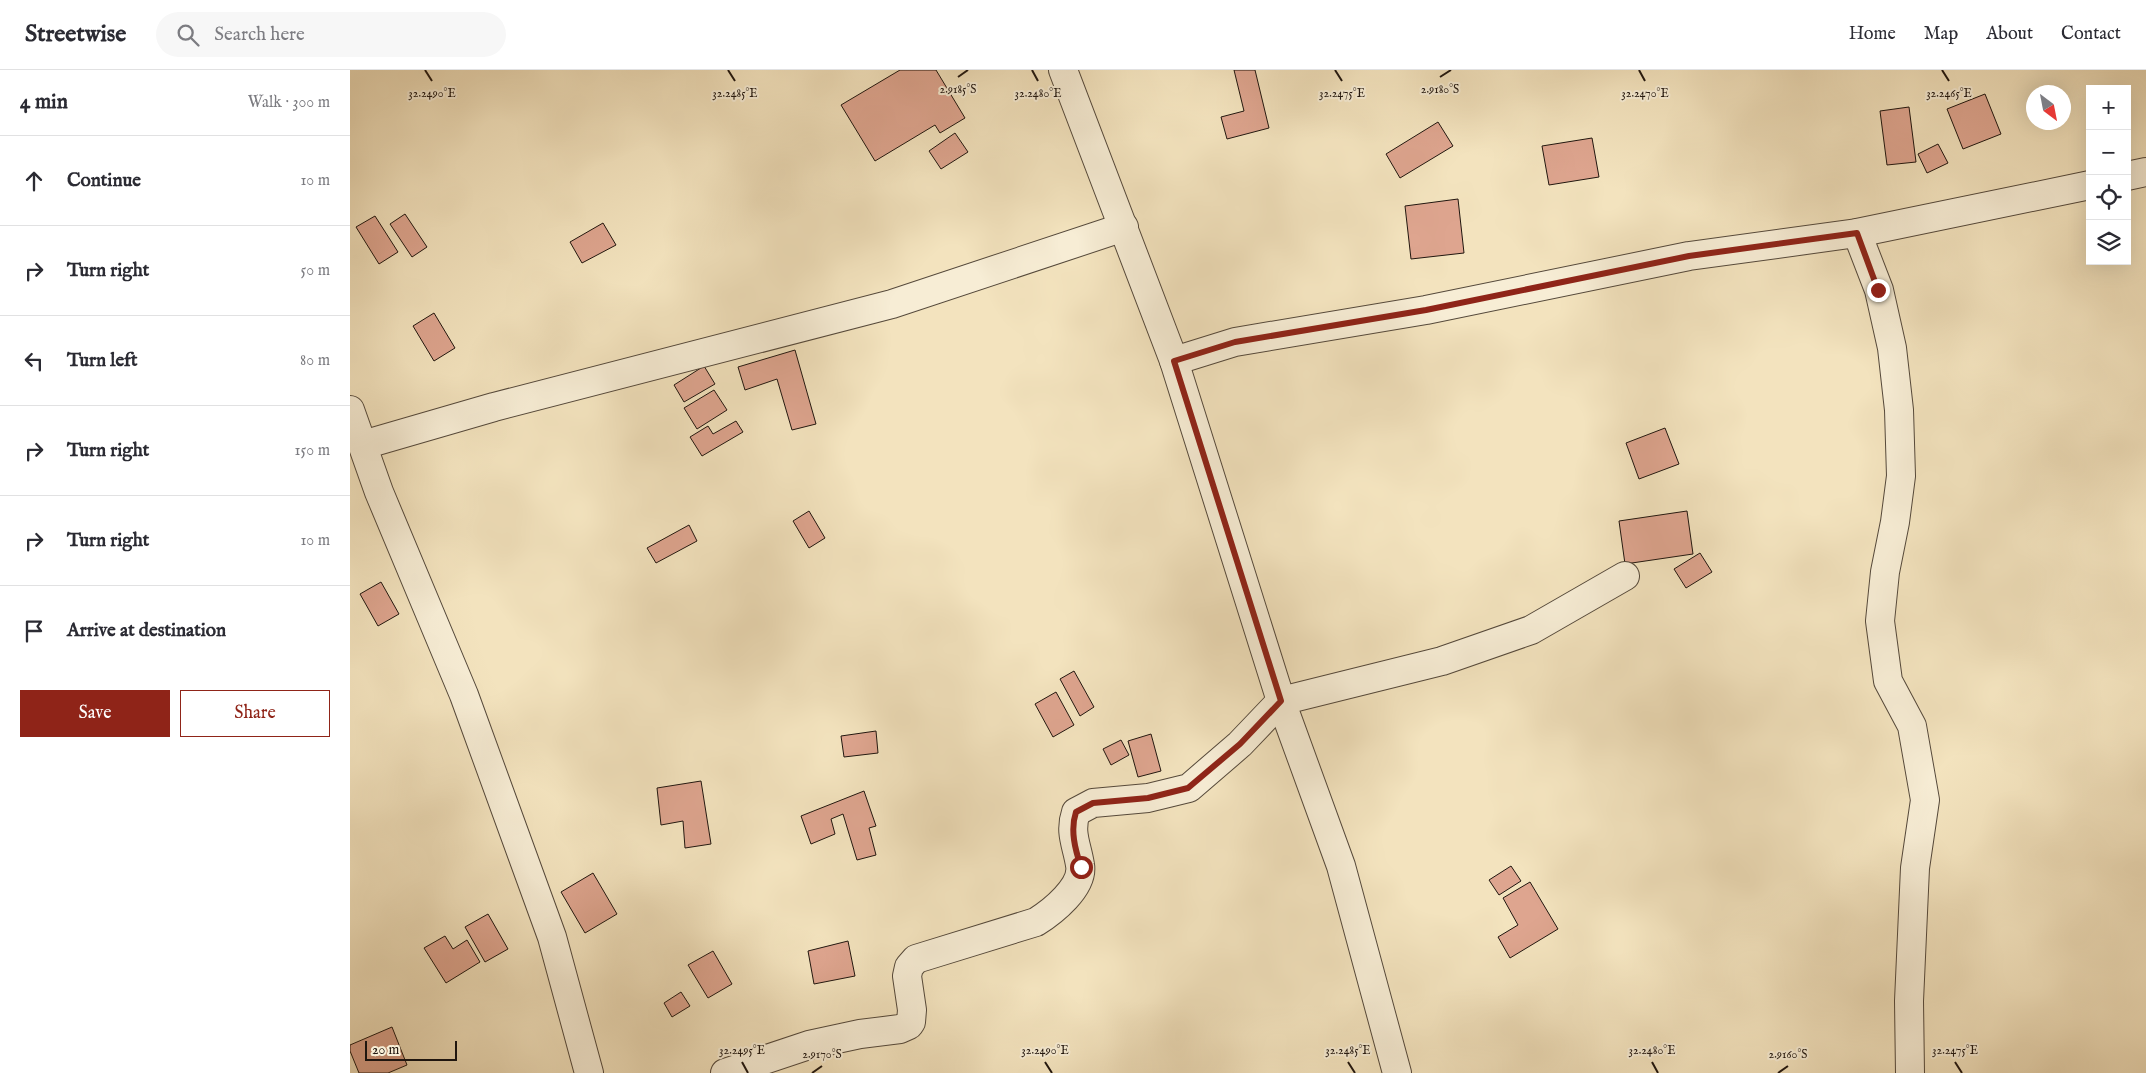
<!DOCTYPE html>
<html lang="en">
<head>
<meta charset="utf-8">
<style>
  :root { --surface:#fff; --page:#f7f7f7; --text:#2b2b33; --muted:#7c7c81; --line:#e1e1e2; --accent:#8f2418 }
  body { margin:0; font-family:"IM FELL English",serif; background:var(--page); color:var(--text) }
  .controls { position:absolute; right:15px; top:15px; display:grid; overflow:hidden; border-radius:0px; box-shadow:0 5px 20px #0002 }
  .controls button { width:45px; height:45px; display:grid; place-items:center; padding:0; border:0; border-bottom:1px solid var(--line); background:var(--surface); color:var(--text); font:25px sans-serif }
  .compass { position:absolute; left:1676px; top:15px; width:45px; height:45px; border-radius:50%; background:var(--surface); box-shadow:0 5px 20px #0002; rotate:148deg }
  .scale { position:absolute; left:15px; bottom:12px; width:92px; box-sizing:border-box; padding-left:5px; border:2px solid #20160f; border-top:0; font-size:14px; line-height:18px; white-space:nowrap; color:#20160f; -webkit-text-stroke:4px #f7edd5; paint-order:stroke }
  .stop { position:absolute; width:15px; height:15px; margin:-11px; border:4px solid #8f2418; border-radius:50%; background:#fff }
  .stop.end { background:#8f2418; border-color:#fff; box-shadow:0 1px 5px #0008 }
  .list { margin:0; padding:0; list-style:none }
  h2 { display:flex; justify-content:space-between; align-items:center; height:65px; margin:0; padding:0 20px; font-size:21px }
  h2 small { font-size:16px; font-weight:400; color:var(--muted) }
  .list li { display:grid; grid-template-columns:32px 1fr auto; gap:15px; align-items:center; box-sizing:border-box; height:90px; padding:0 20px; border-top:1px solid var(--line) }
  .list b { display:block; font-size:19px; white-space:nowrap }
  .list em { font-size:16px; font-style:normal; color:var(--muted) }
  .actions { display:flex; gap:10px; padding:15px 20px }
  .actions a { flex:1; padding:11px 0; border:1px solid var(--accent); border-radius:0px; text-align:center; font-size:18px; color:var(--accent) }
  .actions .main { background:var(--accent); color:#fff }
  .icon { flex:none; width:28px; height:28px; fill:none; stroke:currentColor; stroke-width:2; stroke-linecap:round; stroke-linejoin:round }
  .map { position:relative; flex:none; width:1796px; height:1003px; overflow:hidden }
  header { display:flex; align-items:center; gap:30px; box-sizing:border-box; height:70px; padding:0 25px; background:var(--surface); border-bottom:1px solid var(--line) }
  header strong { font-size:24px }
  nav { display:flex; gap:28px; margin-inline-start:auto; font-size:18px }
  .search { width:350px; height:45px; background:var(--page); display:flex; align-items:center; gap:12px; box-sizing:border-box; padding:0 18px; border-radius:28px; color:var(--muted); font-size:19px }
  main { display:flex }
  aside { flex:1; background:var(--surface) }
  .map>svg:first-child { display:block }
</style>
</head>
<body>
<header>
<strong>Streetwise</strong>
<div class="search"><svg class="icon" aria-label="search" viewBox="0 0 24 24"><circle cx="10" cy="10" r="6"/><path d="M15 15l6 6"/></svg>Search here</div>
<nav><a>Home</a><a>Map</a><a>About</a><a>Contact</a></nav>
</header>
<main>
<aside>
<h2>4 min<small>Walk · 300 m</small></h2>
<ul class="list">
<li><svg class="icon" aria-label="ahead" viewBox="0 0 24 24"><path d="M12 20V5M6 11l6-6 6 6"/></svg><div><b>Continue</b></div><em>10 m</em></li>
<li><svg class="icon" aria-label="right" viewBox="0 0 24 24"><path d="M7 20v-9h11M14 6l5 5-5 5"/></svg><div><b>Turn right</b></div><em>50 m</em></li>
<li><svg class="icon" aria-label="left" viewBox="0 0 24 24"><path d="M17 20v-9H6M10 6l-5 5 5 5"/></svg><div><b>Turn left</b></div><em>80 m</em></li>
<li><svg class="icon" aria-label="right" viewBox="0 0 24 24"><path d="M7 20v-9h11M14 6l5 5-5 5"/></svg><div><b>Turn right</b></div><em>150 m</em></li>
<li><svg class="icon" aria-label="right" viewBox="0 0 24 24"><path d="M7 20v-9h11M14 6l5 5-5 5"/></svg><div><b>Turn right</b></div><em>10 m</em></li>
<li><svg class="icon" aria-label="arrive" viewBox="0 0 24 24"><path d="M6 21V4h12l-3 4 3 4H6"/></svg><div><b>Arrive at destination</b></div></li>
</ul>
<div class="actions"><a class="main">Save</a><a>Share</a></div>
</aside>
<div class="map">
<svg width="1796" height="1003" viewBox="0 0 1796 1003">
  <rect width="100%" height="100%" fill="#f3e3be"/>
  <filter id="stains"><feTurbulence type="fractalNoise" baseFrequency=".004" numOctaves="4"/><feColorMatrix values="0 0 0 0 .2 0 0 0 0 .09 0 0 0 0 .02 0 0 0 .5 -.17"/></filter>
  <radialGradient id="worn" r=".72"><stop offset=".6" stop-color="#630" stop-opacity="0"/><stop offset="1" stop-color="#630" stop-opacity=".3"/></radialGradient>
  <!-- building -->
  <g fill="#dea58f" stroke="#20160f">
    <polygon points="550,0 586,0 615,48 590,63 585,55 525,91 491,35"/>
    <polygon points="884,0 905,0 919,58 877,69 871,47 894,41"/>
    <polygon points="1635,24 1651,64 1613,79 1597,39"/>
    <polygon points="1559,37 1566,92 1537,95 1530,41"/>
    <polygon points="1088,52 1103,76 1050,108 1036,84"/>
    <polygon points="605,63 618,82 591,99 579,81"/>
    <polygon points="1242,68 1249,107 1199,115 1192,76"/>
    <polygon points="1588,74 1598,93 1577,103 1568,84"/>
    <polygon points="1108,129 1114,183 1061,189 1055,136"/>
    <polygon points="55,144 77,177 62,187 40,154"/>
    <polygon points="25,146 48,182 29,194 6,157"/>
    <polygon points="253,153 266,175 232,193 220,172"/>
    <polygon points="84,243 105,278 84,291 63,256"/>
    <polygon points="445,280 466,354 442,360 427,309 395,320 388,297"/>
    <polygon points="354,296 365,314 334,332 324,315"/>
    <polygon points="364,320 377,340 347,359 334,338"/>
    <polygon points="386,351 393,362 352,386 340,367 358,356 363,364"/>
    <polygon points="1315,358 1329,394 1289,409 1276,373"/>
    <polygon points="459,441 475,468 459,478 443,451"/>
    <polygon points="1337,441 1343,484 1275,494 1269,451"/>
    <polygon points="339,455 347,471 306,493 297,478"/>
    <polygon points="1350,483 1362,502 1336,518 1324,499"/>
    <polygon points="31,512 49,544 28,556 10,524"/>
    <polygon points="724,601 744,637 730,646 710,609"/>
    <polygon points="706,622 724,655 703,667 685,634"/>
    <polygon points="526,661 528,683 494,687 491,666"/>
    <polygon points="801,664 811,701 788,707 778,671"/>
    <polygon points="771,670 779,685 761,695 753,679"/>
    <polygon points="351,711 361,774 335,778 333,751 311,755 307,718"/>
    <polygon points="514,721 526,756 519,758 526,785 507,790 493,744 481,749 485,764 461,774 451,746"/>
    <polygon points="1161,796 1171,811 1149,825 1139,810"/>
    <polygon points="243,803 267,844 235,863 211,822"/>
    <polygon points="1180,812 1208,859 1160,888 1148,867 1168,855 1153,828"/>
    <polygon points="138,844 158,879 135,892 115,857"/>
    <polygon points="95,866 103,879 117,870 130,892 96,913 74,878"/>
    <polygon points="498,871 505,906 464,914 458,881"/>
    <polygon points="363,881 382,914 358,928 338,895"/>
    <polygon points="331,922 340,936 322,947 314,933"/>
    <polygon points="42,957 57,995 38,1003 9,1003 0,981 0,975"/>
  </g>
  <g fill="none" stroke-linecap="round" stroke-linejoin="round">
    <defs>
      <g id="street">
        <polyline points="713,0 824,291 931,631 991,796 1047,1003"/>
        <polyline points="1777,106 1796,102"/>
        <polyline points="1507,163 1529,220 1542,278 1549,340 1551,406 1545,452 1535,502 1530,551 1538,611 1562,656 1575,730 1565,798 1559,931 1560,1003"/>
        <polyline points="824,291 885,272 1076,240 1339,186 1507,163 1740,115"/>
        <polyline points="0,340 29,422 114,625 202,867 239,1003"/>
        <polyline points="13,375 144,337 542,234 774,157"/>
        <path d="M 375,1003 L 459,975 L 510,964 L 550,959 L 559,955 L 561,952 L 562,940 L 557,906 L 559,897 L 566,889 L 686,852 C 702,842 734,817 730,795 C 727,775 719,763 726,742 L 743,733 L 798,728 L 839,718 L 890,674 L 931,631 L 1092,591 L 1181,560 L 1275,506"/>
      </g>
    </defs>
    <!-- street casing -->
    <use href="#street" stroke="#55493b" stroke-width="30"/>
    <!-- street -->
    <use href="#street" stroke="#f7edd5" stroke-width="28"/>
  </g>
  <g fill="none" stroke-linecap="round" stroke-linejoin="round">
    <!-- route -->
    <path stroke="#8f2418" stroke-width="6" d="M 731,797 C 725,779 720,760 726,742 L 743,733 L 798,728 L 838,718 L 890,674 L 931,631 L 824,291 L 885,272 L 1076,240 L 1339,186 L 1507,163 L 1528,220"/>
  </g>
  <!-- ticks -->
  <path fill="none" stroke="#20160f" stroke-width="2" d="M 75,0 L 82,11M 378,0 L 385,11M 682,0 L 688,11M 985,0 L 992,11M 1289,0 L 1295,11M 1592,0 L 1599,11M 608,7 L 618,0M 1090,7 L 1101,0M 392,992 L 398,1003M 695,992 L 702,1003M 998,992 L 1005,1003M 1302,992 L 1308,1003M 1605,992 L 1612,1003M 462,1003 L 472,996M 1428,1003 L 1438,996"/>
  <g font-size="12" text-anchor="middle" fill="#20160f" stroke="#f7edd5" stroke-width="4" stroke-linejoin="round" paint-order="stroke">
    <text x="608" y="23">2.9185°S</text>
    <text x="1090" y="23">2.9180°S</text>
    <text x="1295" y="27">32.2470°E</text>
    <text x="82" y="27">32.2490°E</text>
    <text x="385" y="27">32.2485°E</text>
    <text x="688" y="27">32.2480°E</text>
    <text x="992" y="27">32.2475°E</text>
    <text x="1599" y="27">32.2465°E</text>
    <text x="392" y="984">32.2495°E</text>
    <text x="695" y="984">32.2490°E</text>
    <text x="998" y="984">32.2485°E</text>
    <text x="1302" y="984">32.2480°E</text>
    <text x="1605" y="984">32.2475°E</text>
    <text x="472" y="988">2.9170°S</text>
    <text x="1438" y="988">2.9160°S</text>
  </g>
  <rect width="100%" height="100%" filter="url(#stains)"/>
  <rect width="100%" height="100%" fill="url(#worn)"/>
</svg>
<div class="controls">
<button>+</button>
<button>−</button>
<button><svg class="icon" aria-label="locate" viewBox="0 0 24 24"><circle cx="12" cy="12" r="6"/><path d="M12 2v4M12 18v4M2 12h4M18 12h4"/></svg></button>
<button><svg class="icon" aria-label="layers" viewBox="0 0 24 24"><path d="M12 4l9 5-9 5-9-5zM3 14l9 5 9-5"/></svg></button>
</div>
<svg class="compass" viewBox="-18 -18 36 36"><path d="M0-13l5 13h-10z" fill="#e53935"/><path d="M0 13l5-13h-10z" fill="#7c7c81"/></svg>
<div class="scale">20 m</div>
<div class="stop" style="left:731px;top:797px"></div>
<div class="stop end" style="left:1528px;top:220px"></div>
</div>
</main>
</body>
</html>
